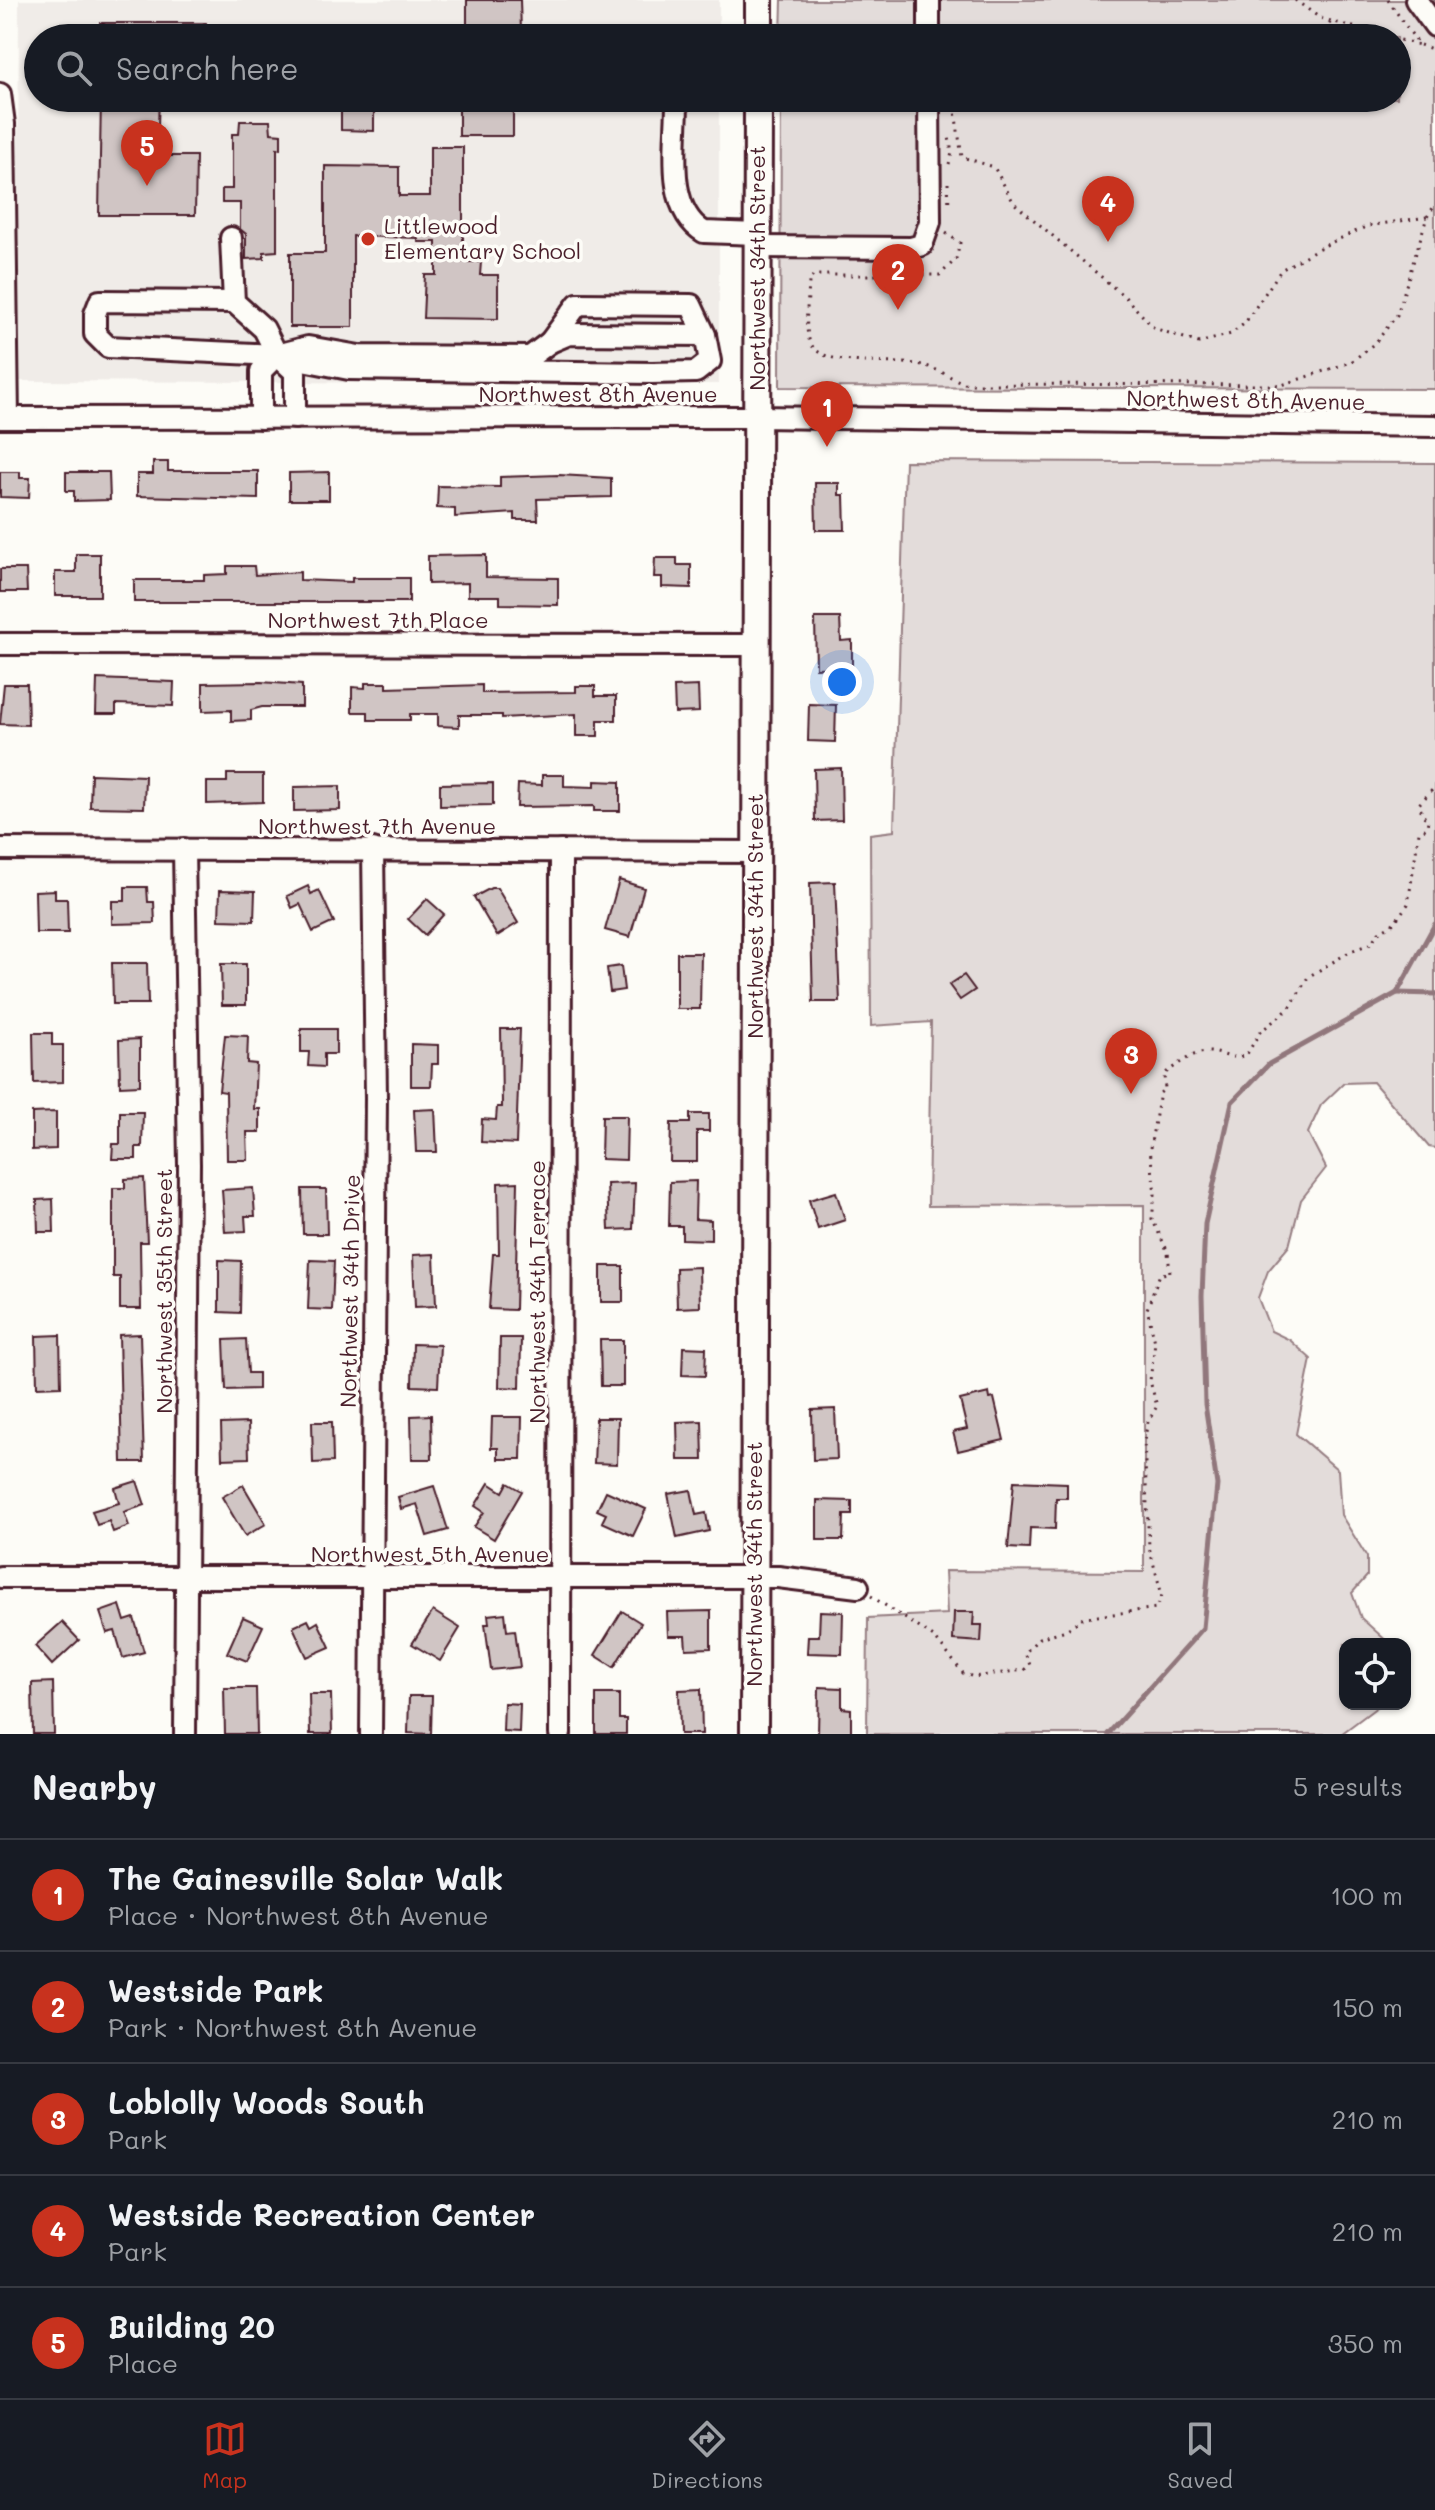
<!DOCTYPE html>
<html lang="en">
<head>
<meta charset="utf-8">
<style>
  :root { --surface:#171b24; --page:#242831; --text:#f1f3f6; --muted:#9ea1a6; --line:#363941; --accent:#c8321e }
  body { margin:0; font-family:Mali,sans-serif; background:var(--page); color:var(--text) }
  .controls { position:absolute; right:24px; bottom:24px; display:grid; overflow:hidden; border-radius:16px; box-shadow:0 2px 6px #0004 }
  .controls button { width:72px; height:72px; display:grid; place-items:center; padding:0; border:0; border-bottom:2px solid var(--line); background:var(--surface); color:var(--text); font:40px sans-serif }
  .you { position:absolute; left:842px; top:682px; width:28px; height:28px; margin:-20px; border:6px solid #fff; border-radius:50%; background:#1a73e8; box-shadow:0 0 0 12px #1a73e833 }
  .badge { display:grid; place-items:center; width:52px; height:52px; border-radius:50%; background:var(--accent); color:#fff; font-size:26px; font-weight:700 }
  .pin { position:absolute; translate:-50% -66px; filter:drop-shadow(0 2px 4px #0008) }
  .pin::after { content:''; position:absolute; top:42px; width:28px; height:24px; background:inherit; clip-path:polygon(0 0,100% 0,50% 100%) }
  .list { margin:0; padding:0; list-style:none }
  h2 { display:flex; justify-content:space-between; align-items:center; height:104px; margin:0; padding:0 32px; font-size:34px }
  h2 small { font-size:26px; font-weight:400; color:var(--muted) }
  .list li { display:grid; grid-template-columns:52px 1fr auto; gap:24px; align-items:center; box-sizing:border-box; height:112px; padding:0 32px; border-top:2px solid var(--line) }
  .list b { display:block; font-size:30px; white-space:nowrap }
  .list p { margin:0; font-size:26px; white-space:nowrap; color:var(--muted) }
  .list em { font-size:26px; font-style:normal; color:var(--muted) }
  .icon { flex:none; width:44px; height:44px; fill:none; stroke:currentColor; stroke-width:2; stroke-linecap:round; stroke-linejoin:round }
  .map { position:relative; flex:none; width:1435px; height:1734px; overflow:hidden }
  .search { position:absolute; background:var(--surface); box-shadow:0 2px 6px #0004; left:24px; right:24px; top:24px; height:88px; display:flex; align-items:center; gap:20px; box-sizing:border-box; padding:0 28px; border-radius:44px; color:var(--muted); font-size:30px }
  .sheet { height:664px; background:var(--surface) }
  nav { display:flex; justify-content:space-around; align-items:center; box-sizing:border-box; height:112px; border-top:2px solid var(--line); background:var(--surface); font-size:22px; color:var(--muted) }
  nav a { display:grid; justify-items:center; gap:4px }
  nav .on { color:var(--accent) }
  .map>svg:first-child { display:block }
</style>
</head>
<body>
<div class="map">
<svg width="1435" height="1734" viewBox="0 0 1435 1734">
  <rect width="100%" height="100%" fill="#fdfcf7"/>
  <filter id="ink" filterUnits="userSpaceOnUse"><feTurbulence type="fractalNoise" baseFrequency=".0125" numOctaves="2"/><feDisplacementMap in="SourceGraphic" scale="16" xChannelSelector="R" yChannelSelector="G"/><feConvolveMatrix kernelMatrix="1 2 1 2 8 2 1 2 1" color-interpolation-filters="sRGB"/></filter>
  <g filter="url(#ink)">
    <!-- built -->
    <polygon fill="#f0ece8" points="19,0 719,0 719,38 38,38 38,98 719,98 719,384 17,381"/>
    <!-- green -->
    <g fill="#e3dcda" stroke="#967e82" stroke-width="2">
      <polygon points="782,0 1435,0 1435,389 780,387 781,98 1397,98 1397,38 781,38"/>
      <polygon points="905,461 1435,463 1435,1148 1429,1147 1373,1082 1344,1083 1321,1105 1308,1133 1326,1168 1301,1200 1289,1246 1268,1271 1258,1298 1271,1331 1290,1340 1311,1359 1296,1434 1338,1470 1341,1515 1367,1557 1367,1576 1352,1593 1361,1618 1390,1644 1345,1644 1345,1704 1381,1704 1341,1734 867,1734 868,1618 947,1614 945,1571 1144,1572 1144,1205 928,1206 931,1022 871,1026 870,834 894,831"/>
    </g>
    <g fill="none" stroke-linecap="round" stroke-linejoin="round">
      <!-- stream -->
      <g stroke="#91777b" stroke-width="5">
        <polyline points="1397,993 1435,994"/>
        <polyline points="1108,1734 1203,1628 1217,1485 1205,1404 1202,1296 1205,1224 1232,1102 1269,1064 1397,993 1435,924"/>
      </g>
    </g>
    <!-- building -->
    <g fill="#d0c5c4" stroke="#4a1f2b" stroke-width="2">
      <polygon points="467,0 520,0 521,32 467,31"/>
      <polygon points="100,23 206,23 207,38 100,38"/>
      <polygon points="101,98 159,98 158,125 154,124 157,156 196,156 195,215 99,215"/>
      <polygon points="341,98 374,98 374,131 341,130"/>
      <rect x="459" y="98" width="54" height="38"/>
      <polygon points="240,121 270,121 271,133 281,134 281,149 277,148 277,251 264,252 264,258 246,259 246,234 240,229 240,203 222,203 222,189 232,189 232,134 239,134"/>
      <polygon points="430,147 463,147 463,262 481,262 480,275 498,275 498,319 423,318 425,275 436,275 436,242 418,242 418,238 353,236 353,327 290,327 290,253 325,253 325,166 399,167 399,196 430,196"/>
      <polygon points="153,462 168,462 168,471 258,471 258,499 137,496 137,474 153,474"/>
      <polygon points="0,472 20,472 20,478 30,478 29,498 0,497"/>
      <polygon points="66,472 109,472 110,500 74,501 74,491 66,491"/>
      <polygon points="329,472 329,500 289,500 289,473"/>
      <polygon points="559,475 611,478 611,497 537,499 538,520 515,520 515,513 455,517 455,509 437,508 438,486 500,487 500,477"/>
      <polygon points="815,483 839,483 839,495 844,495 845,530 816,530"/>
      <polygon points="76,554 100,554 100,596 55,596 55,572 76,572"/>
      <polygon points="486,555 486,577 558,578 558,605 500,604 500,596 468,596 468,583 428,584 428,556"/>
      <polygon points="655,558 677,558 677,565 691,565 691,588 662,587 662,577 654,577"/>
      <polygon points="227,566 254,566 255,575 300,572 300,580 352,582 352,578 409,578 409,602 134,602 134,580 204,580 204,575 227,574"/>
      <polygon points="0,569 26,569 27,592 0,592"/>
      <polygon points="815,618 840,618 841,641 852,640 852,667 816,668"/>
      <polygon points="97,679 174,682 173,706 116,704 116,714 96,714"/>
      <polygon points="261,682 302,685 302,707 262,707 251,710 251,720 231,721 231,710 203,711 203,683"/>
      <polygon points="365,683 387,683 387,688 482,685 482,693 576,692 576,686 595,686 595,696 616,696 616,720 598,720 598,736 576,736 576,714 502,718 502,715 459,715 459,727 438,726 438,714 410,714 410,720 368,720 368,712 352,712 352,687 365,688"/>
      <polygon points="4,684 27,684 28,725 0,724"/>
      <polygon points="698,686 699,712 675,713 674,687"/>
      <polygon points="809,704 836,705 835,742 808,741"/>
      <polygon points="841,768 842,820 815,821 814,769"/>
      <polygon points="91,774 145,776 144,808 90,807"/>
      <polygon points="227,774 263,774 263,802 207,804 207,782 227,782"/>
      <polygon points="542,775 564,775 564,786 595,787 595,781 620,782 620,811 594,811 594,806 517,807 518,784 542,785"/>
      <polygon points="493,783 493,805 440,806 440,784"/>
      <polygon points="340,786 340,810 294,811 294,787"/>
      <polygon points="619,880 644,888 630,937 605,930"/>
      <polygon points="835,882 840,1002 813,1002 810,883"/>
      <polygon points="308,886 311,894 319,890 334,922 313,932 300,904 292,908 287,896"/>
      <polygon points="125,887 147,887 148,902 154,902 155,923 112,924 112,901 125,901"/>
      <polygon points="491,888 497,888 518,923 497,936 474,897"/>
      <polygon points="55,890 55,899 67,899 68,933 36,933 35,891"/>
      <polygon points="220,890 255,891 254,921 219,920"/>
      <polygon points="427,899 444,914 425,935 408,919"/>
      <polygon points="677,953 701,953 700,1009 677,1009"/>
      <polygon points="112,963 147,963 148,1004 113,1004"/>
      <polygon points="221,964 246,964 246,1005 222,1005"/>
      <polygon points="621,966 624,990 610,992 607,968"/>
      <polygon points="964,975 975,990 960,1000 949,985"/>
      <polygon points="301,1029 336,1029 336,1054 324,1054 324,1067 308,1066 309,1052 301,1052"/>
      <polygon points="501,1029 520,1029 516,1144 481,1142 482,1119 496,1120 497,1107 502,1107"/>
      <polygon points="33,1033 52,1033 52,1045 63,1045 63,1082 34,1083"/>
      <polygon points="225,1035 248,1036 247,1063 256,1064 254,1109 260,1109 260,1132 247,1132 248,1160 227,1160 226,1092 219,1091"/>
      <polygon points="140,1039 140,1085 120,1086 119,1040"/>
      <polygon points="411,1044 438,1045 438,1064 432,1064 431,1086 411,1086"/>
      <polygon points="435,1109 437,1152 416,1152 414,1110"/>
      <polygon points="56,1112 56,1149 32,1150 32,1113"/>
      <polygon points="120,1112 143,1112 142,1147 136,1147 136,1159 112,1159 113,1144 120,1144"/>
      <polygon points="690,1114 709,1114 709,1131 697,1131 697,1162 670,1162 671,1123 690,1123"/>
      <polygon points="602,1116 627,1116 626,1160 601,1159"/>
      <polygon points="144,1178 147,1242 140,1242 141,1309 120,1309 120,1277 113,1277 113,1188 125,1188 125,1179"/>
      <polygon points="696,1181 695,1219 711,1220 711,1240 682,1239 682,1226 669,1226 670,1182"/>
      <polygon points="518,1182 515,1310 489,1309 493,1254 499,1254 498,1183"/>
      <polygon points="635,1183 633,1229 609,1230 607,1184"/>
      <polygon points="253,1188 255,1216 245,1216 246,1231 225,1232 222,1190"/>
      <polygon points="302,1189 326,1189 327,1234 303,1234"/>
      <polygon points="836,1192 845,1220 818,1229 809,1200"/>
      <polygon points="53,1199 54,1232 38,1232 37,1200"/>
      <polygon points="434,1254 436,1306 415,1307 413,1255"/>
      <polygon points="219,1260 241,1261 240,1313 219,1312"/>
      <polygon points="310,1260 334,1261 332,1310 308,1309"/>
      <rect x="601" y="1266" width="22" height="36"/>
      <polygon points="699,1267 700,1307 677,1308 676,1268"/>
      <polygon points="140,1334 144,1462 122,1462 119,1335"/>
      <polygon points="60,1335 61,1386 37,1387 36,1336"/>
      <polygon points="500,1338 521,1338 520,1388 499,1387"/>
      <polygon points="246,1339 248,1373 258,1373 258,1389 226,1390 224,1340"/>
      <polygon points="600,1340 623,1340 623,1386 601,1386"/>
      <polygon points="413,1344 440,1345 438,1387 412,1386"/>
      <polygon points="683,1347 706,1348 705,1376 682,1375"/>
      <polygon points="989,1393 990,1399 994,1398 1004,1440 958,1451 953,1432 967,1429 960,1400"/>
      <polygon points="835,1409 837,1459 813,1460 812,1410"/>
      <polygon points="431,1415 432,1459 412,1459 411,1416"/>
      <polygon points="492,1417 522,1417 521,1459 498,1459 498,1448 491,1448"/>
      <polygon points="596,1418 618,1418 617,1464 594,1463"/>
      <polygon points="702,1421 703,1460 678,1460 677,1422"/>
      <polygon points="312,1422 332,1422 333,1462 313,1463"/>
      <polygon points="248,1423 249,1458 222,1459 221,1424"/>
      <polygon points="137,1481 145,1505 124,1512 129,1526 113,1532 109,1521 97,1525 92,1511 119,1503 115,1488"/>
      <polygon points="1014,1481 1067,1483 1067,1498 1056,1498 1055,1529 1030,1528 1029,1549 1008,1548"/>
      <polygon points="489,1483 503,1492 508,1483 522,1491 494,1539 474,1527 484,1512 475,1506"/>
      <polygon points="243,1485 266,1524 245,1536 222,1497"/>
      <polygon points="434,1486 448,1530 427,1536 417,1504 401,1509 398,1497"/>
      <polygon points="691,1490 696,1515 706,1513 709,1531 677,1538 668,1494"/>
      <polygon points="606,1491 646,1509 633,1536 602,1522 606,1514 597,1510"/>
      <polygon points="817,1500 852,1501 852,1515 844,1515 843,1540 817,1540"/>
      <polygon points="120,1605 125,1621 134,1618 144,1652 123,1658 115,1631 107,1633 100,1612"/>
      <polygon points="433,1611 460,1628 440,1661 412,1644"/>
      <polygon points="622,1611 641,1623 614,1667 595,1655"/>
      <polygon points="711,1611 711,1648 686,1649 685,1636 668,1636 667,1612"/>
      <polygon points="820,1611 843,1612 842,1654 807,1653 808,1636 819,1636"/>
      <polygon points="954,1612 974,1612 973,1625 982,1625 981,1642 953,1640"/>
      <polygon points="505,1613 507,1631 515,1630 520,1667 491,1670 485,1624 489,1624 488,1615"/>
      <polygon points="243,1617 263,1626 247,1661 227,1653"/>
      <polygon points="308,1620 311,1626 318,1622 330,1647 307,1657 293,1627"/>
      <polygon points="62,1622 79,1640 52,1665 35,1646"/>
      <polygon points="53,1682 54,1734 33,1734 32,1683"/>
      <polygon points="819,1687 842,1688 842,1708 851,1709 851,1734 818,1734"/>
      <polygon points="224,1688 256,1688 257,1734 225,1734"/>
      <polygon points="701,1689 702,1734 680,1734 679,1690"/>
      <polygon points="309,1694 331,1694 332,1734 310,1734"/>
      <polygon points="596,1694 619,1694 619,1719 626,1719 626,1734 596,1734"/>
      <polygon points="409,1696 432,1696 431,1734 408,1733"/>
      <polygon points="504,1703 520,1704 519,1732 503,1731"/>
    </g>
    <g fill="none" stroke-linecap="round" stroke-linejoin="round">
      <defs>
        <g id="minor">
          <polyline points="929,0 929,38"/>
          <polyline points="1416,0 1435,26"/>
          <polyline points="0,94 4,124 8,418"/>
          <path d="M 677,98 C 678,138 663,208 704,232 L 757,234"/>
          <polyline points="231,238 234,302 264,329 277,355 295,372 295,418"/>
          <polyline points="757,247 911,248 922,245 930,222 929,98"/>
          <polyline points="234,302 100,301 95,314 95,334 108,347 277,355 349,369 652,373 696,372 710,361 705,335 569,334 550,342 530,357 359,356 308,347 277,355 261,371 261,418"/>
          <polyline points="550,342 578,304 691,305 705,335"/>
          <polyline points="0,418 756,417 1435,426"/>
          <polyline points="0,644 755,645"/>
          <polyline points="0,849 755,852"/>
          <polyline points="184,849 189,1164 185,1734"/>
          <polyline points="0,1577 778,1577 858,1587"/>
          <polyline points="371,1734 376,1098 373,849"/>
          <polyline points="560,1734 561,851"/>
        </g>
        <g id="major">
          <polyline points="759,38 759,0"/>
          <polyline points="754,1734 758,98"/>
        </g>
      </defs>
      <!-- minor casing -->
      <use href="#minor" stroke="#4a1f2b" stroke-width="26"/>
      <!-- major casing -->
      <use href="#major" stroke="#4a1f2b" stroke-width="32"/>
      <!-- path -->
      <g stroke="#4a1f2b" stroke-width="3" stroke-dasharray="2 6" stroke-linecap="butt">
        <polyline points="1295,0 1320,18 1393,38"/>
        <polyline points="1388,0 1419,45 1397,39"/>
        <polyline points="947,35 1167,38"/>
        <polyline points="1321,38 1331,21"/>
        <polyline points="1420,45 1435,50"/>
        <polyline points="953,98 962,157 994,167 1014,203 1125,297 1154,328 1199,343 1231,334 1245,323 1281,270 1317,249 1368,226 1427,217"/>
        <polyline points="949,164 952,153 949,137"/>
        <polyline points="948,183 949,207"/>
        <path d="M 946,233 L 960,243 L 956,259 L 940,275 L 814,275 L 809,280 C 809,298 803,324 810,342 C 821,370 896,359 922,365 C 937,368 952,379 967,384 L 1282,385 L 1351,362 L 1376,342 L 1397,315 L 1427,217 L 1435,205"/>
        <path d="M 871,1596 L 935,1638 L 963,1673 L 973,1677 L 1024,1670 L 1030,1665 L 1025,1653 L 1039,1638 L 1066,1630 L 1083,1618 L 1157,1608 L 1162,1595 L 1149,1547 L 1144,1441 L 1148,1422 L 1157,1406 L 1150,1381 L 1155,1342 L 1147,1309 L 1160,1274 L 1170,1273 L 1168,1252 L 1152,1219 L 1155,1194 L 1150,1148 L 1160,1093 L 1165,1089 L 1164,1074 C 1178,1065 1192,1051 1210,1052 C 1224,1053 1233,1062 1247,1054 L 1260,1032 L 1290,1008 L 1308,977 L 1351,951 L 1370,944 L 1379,932 L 1394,923 L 1408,904 L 1419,832 L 1427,828 L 1428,819 L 1423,816 L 1419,804 L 1435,787"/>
      </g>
      <!-- minor -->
      <use href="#minor" stroke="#fdfcf7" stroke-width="20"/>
      <!-- major -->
      <use href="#major" stroke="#fdfcf7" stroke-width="26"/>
    </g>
  </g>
  <!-- markers -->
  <circle fill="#c8321e" stroke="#fdfcf7" stroke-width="3" cx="368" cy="239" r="8"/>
  <g text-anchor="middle" stroke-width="7" stroke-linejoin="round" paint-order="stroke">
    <!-- poi labels -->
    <g font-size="22" fill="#4a1f2b" stroke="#fdfcf7" text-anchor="start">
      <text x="384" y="234">Littlewood<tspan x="384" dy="25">Elementary School</tspan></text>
    </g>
    <!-- street labels -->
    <g font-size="22" fill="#4a1f2b" stroke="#fdfcf7">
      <text transform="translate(757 268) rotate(-90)" y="8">Northwest 34th Street</text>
      <text x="598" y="402">Northwest 8th Avenue</text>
      <text transform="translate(1246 400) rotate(1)" y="8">Northwest 8th Avenue</text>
      <text x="378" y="628">Northwest 7th Place</text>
      <text x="377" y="834">Northwest 7th Avenue</text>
      <text transform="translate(755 916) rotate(-90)" y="8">Northwest 34th Street</text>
      <text transform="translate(164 1291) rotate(-90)" y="8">Northwest 35th Street</text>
      <text transform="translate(350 1291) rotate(-89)" y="8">Northwest 34th Drive</text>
      <text transform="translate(537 1292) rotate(-90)" y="8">Northwest 34th Terrace</text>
      <text x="430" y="1562">Northwest 5th Avenue</text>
      <text transform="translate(754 1564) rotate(-90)" y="8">Northwest 34th Street</text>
    </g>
  </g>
</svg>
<div class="controls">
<button><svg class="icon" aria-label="locate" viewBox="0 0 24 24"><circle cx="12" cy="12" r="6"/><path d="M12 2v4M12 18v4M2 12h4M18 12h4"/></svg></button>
</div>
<div class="you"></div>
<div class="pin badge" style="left:827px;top:447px">1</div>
<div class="pin badge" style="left:898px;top:310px">2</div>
<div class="pin badge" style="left:1131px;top:1094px">3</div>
<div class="pin badge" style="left:1108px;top:242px">4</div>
<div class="pin badge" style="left:147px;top:186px">5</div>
<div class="search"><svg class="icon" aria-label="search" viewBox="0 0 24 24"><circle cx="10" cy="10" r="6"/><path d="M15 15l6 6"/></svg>Search here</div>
</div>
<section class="sheet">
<h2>Nearby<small>5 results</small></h2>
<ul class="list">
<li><span class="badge">1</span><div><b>The Gainesville Solar Walk</b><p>Place · Northwest 8th Avenue</p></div><em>100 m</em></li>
<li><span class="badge">2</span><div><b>Westside Park</b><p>Park · Northwest 8th Avenue</p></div><em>150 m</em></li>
<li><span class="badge">3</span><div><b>Loblolly Woods South</b><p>Park</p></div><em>210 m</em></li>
<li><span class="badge">4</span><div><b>Westside Recreation Center</b><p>Park</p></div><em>210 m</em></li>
<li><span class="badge">5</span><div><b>Building 20</b><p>Place</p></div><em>350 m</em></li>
</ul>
</section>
<nav>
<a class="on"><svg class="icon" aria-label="map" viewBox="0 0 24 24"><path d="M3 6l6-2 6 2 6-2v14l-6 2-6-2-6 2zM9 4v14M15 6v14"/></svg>Map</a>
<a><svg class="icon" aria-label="directions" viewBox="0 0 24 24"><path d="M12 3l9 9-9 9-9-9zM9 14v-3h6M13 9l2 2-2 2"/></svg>Directions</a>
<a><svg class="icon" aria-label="saved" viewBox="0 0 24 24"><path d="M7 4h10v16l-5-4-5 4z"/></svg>Saved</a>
</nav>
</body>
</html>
